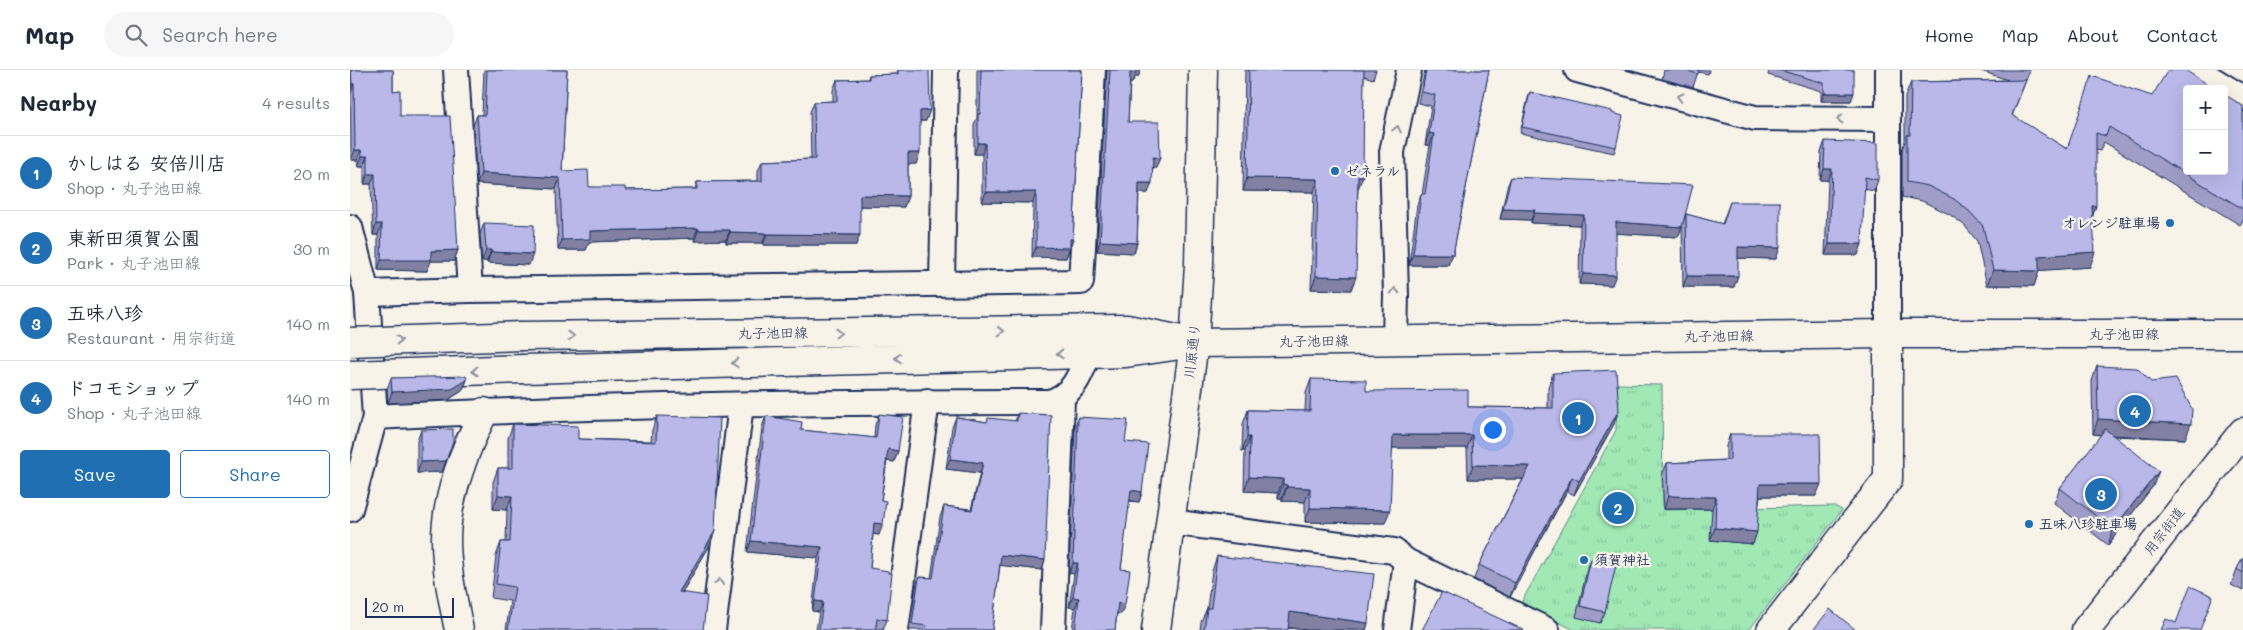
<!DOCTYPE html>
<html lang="en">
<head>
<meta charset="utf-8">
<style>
  :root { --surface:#fff; --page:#f6f6f7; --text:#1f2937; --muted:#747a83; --line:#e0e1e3; --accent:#1f6fb2 }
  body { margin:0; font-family:Mali,"Klee One",sans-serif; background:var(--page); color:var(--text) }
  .controls { position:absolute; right:15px; top:15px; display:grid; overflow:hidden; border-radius:5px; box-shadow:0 5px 20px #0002 }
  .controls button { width:45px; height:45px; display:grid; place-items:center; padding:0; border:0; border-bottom:1px solid var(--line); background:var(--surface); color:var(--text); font:25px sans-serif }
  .scale { position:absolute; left:15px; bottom:12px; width:89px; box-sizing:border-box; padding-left:5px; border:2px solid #1b2f5e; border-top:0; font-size:14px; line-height:18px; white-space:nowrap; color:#1b2f5e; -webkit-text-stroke:4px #f7f3e8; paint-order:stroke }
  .you { position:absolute; left:1142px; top:359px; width:18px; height:18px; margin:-12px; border:4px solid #fff; border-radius:50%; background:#1a73e8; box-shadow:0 0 0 8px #1a73e833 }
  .badge { display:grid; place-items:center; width:32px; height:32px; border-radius:50%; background:var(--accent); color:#fff; font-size:16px; font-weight:700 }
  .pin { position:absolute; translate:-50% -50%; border:2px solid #fff; box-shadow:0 1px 5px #0006 }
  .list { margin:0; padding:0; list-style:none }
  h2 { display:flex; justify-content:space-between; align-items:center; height:65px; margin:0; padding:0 20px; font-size:21px }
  h2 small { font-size:16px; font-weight:400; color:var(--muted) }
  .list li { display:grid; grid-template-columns:32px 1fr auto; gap:15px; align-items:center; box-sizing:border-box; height:75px; padding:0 20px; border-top:1px solid var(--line) }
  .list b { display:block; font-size:19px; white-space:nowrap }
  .list p { margin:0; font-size:16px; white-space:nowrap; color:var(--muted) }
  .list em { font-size:16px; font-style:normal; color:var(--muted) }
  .actions { display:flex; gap:10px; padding:15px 20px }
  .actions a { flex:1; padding:11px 0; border:1px solid var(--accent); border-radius:5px; text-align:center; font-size:18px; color:var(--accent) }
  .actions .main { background:var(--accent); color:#fff }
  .icon { flex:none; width:28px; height:28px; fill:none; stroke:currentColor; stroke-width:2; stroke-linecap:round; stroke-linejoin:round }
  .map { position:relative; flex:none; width:1893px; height:560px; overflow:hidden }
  header { display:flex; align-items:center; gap:30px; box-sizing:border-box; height:70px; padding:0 25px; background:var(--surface); border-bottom:1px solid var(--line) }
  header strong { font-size:24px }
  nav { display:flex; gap:28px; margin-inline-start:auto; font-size:18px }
  .search { width:350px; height:45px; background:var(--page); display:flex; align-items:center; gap:12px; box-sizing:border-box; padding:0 18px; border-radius:28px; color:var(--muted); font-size:19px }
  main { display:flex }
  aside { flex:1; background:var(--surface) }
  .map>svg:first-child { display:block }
</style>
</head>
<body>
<header>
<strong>Map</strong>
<div class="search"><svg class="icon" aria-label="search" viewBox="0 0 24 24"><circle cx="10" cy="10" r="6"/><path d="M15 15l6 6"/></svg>Search here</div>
<nav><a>Home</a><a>Map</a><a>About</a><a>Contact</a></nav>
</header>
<main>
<aside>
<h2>Nearby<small>4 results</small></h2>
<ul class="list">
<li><span class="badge">1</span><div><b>かしはる 安倍川店</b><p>Shop · 丸子池田線</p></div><em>20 m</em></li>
<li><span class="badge">2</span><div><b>東新田須賀公園</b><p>Park · 丸子池田線</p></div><em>30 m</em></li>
<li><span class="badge">3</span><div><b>五味八珍</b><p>Restaurant · 用宗街道</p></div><em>140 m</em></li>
<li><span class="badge">4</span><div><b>ドコモショップ</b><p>Shop · 丸子池田線</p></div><em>140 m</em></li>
</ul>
<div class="actions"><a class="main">Save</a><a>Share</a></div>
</aside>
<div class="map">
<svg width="1893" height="560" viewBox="0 0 1893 560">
  <defs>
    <pattern id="grass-tufts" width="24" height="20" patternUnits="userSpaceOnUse" patternTransform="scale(1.25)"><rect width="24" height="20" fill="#a1e8b5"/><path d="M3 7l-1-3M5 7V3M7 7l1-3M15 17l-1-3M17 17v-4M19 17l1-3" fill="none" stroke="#8ac79e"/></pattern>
  </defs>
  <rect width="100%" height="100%" fill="#f7f3e8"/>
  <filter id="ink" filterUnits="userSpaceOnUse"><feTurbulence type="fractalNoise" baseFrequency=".02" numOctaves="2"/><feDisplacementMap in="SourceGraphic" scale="10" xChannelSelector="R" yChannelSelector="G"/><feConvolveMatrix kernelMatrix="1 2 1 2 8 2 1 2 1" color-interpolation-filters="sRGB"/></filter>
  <g filter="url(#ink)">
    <!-- grass -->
    <polygon fill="url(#grass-tufts)" stroke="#5e8c8a" points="1267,314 1312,315 1313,440 1484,436 1492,440 1399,560 1224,560 1171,533 1266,360"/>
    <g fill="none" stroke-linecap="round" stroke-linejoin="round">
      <defs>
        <g id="minor">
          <polyline points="106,0 120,220"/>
          <polyline points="1227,0 1405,48 1538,49"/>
          <polyline points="1538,0 1538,264"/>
          <polyline points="1847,0 1893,28"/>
          <path d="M 0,157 L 17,223 L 25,347 C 249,335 474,332 699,332 C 724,325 730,305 739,283"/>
          <polyline points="592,213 596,0"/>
          <polyline points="17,223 120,220 731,212 743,0"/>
          <polyline points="1045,270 1046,225 1042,82 1059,0"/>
          <polyline points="0,439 25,347"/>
          <polyline points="820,452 1044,481 1056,491"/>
          <polyline points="363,560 391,335"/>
          <polyline points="546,560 577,331"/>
          <polyline points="703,560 712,329"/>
          <polyline points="1047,560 1056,491 1197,560"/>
        </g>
        <g id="tertiary">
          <polyline points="172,266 777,259 826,269"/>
          <polyline points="173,299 776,283 844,273 1538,264 1893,264"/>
          <path d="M 109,560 C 103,530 96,500 96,469 C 96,428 115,378 134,342"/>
          <polyline points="806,560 844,273 849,195 853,0"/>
          <polyline points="1421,560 1538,409 1538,264"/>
          <polyline points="1736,560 1893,362"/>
        </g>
      </defs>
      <!-- minor casing -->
      <use href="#minor" stroke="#1b2f5e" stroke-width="28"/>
      <!-- tertiary casing -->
      <use href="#tertiary" stroke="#1b2f5e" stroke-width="31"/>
      <!-- minor -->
      <use href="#minor" stroke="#f7f3e8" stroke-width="24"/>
      <!-- tertiary -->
      <use href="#tertiary" stroke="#f7f3e8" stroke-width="28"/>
      <defs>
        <g id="tertiary-bridge">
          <polyline points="0,272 172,266"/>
          <polyline points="0,305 173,299"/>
        </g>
      </defs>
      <!-- tertiary-bridge casing -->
      <use href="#tertiary-bridge" stroke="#1b2f5e" stroke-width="31" stroke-linecap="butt"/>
      <!-- tertiary-bridge -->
      <use href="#tertiary-bridge" stroke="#f7f3e8" stroke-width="28"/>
    </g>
    <!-- wall -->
    <g fill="#a09ec8" stroke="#1b2f5e">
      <polygon points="0,0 43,0 43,21 50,46 108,180 104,191 81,191 77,201 28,200 28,165 23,165 21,114 14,114 14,96 8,96 8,90 1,90"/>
      <polygon points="134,0 217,0 212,101 239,117 275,120 345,119 347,112 408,111 408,101 412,91 461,89 460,42 464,32 483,31 483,20 487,10 518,9 519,5 546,4 548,0 576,51 570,51 566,94 558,94 558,126 554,137 510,136 506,175 413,175 413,173 376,173 376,170 345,171 344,168 239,172 236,180 208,180 206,119 127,114 123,56 127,45 132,45"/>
      <polygon points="627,0 732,0 723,169 716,188 682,187 683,133 632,132 632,84 624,84 624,54 627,48"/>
      <polygon points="757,0 791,0 788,7 785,7 782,13 780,13 778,52 806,98 802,98 798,123 789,123 787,173 784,183 747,181"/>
      <polygon points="895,0 1026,0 1023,9 1014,6 1008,119 1001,220 961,219 964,122 893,121"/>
      <polygon points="1075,0 1139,0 1103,184 1098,195 1059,195 1067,135 1071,124 1072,124 1080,75 1075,75 1081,36 1068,33"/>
      <polygon points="1314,0 1359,0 1358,4 1348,2 1343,17 1312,9"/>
      <polygon points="1419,0 1504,0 1501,31 1471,31 1471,21 1418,5"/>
      <polygon points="1628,0 1680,0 1662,46 1717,79 1802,26 1893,36 1893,150 1890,155 1754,72 1750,81 1746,80 1740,197 1689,200 1684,216 1637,215 1627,171 1614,155 1599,144 1572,131 1552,127 1552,80 1555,71 1555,27 1561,12 1658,10"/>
      <polygon points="1180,22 1262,43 1266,77 1264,83 1170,63 1178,28"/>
      <polygon points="1475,71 1528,110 1524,121 1514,119 1508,185 1475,185 1478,110 1470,110 1471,82"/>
      <polygon points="1161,107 1333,153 1336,144 1372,154 1380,132 1426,189 1388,188 1384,217 1333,217 1332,156 1328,167 1266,163 1262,215 1229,214 1230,155 1181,153 1181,150 1150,149 1157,117"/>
      <polygon points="134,153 179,195 137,193 137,191 132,191 130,164"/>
      <polygon points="1747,296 1835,369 1763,366 1803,416 1758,475 1704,433 1710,418 1751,365 1743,364 1742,311"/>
      <polygon points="1203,303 1264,354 1224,425 1217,421 1160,527 1124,509 1129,495 1173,409 1118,409 1117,378 1042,378 1035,453 955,452 955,432 932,431 932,428 928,428 928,423 894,421 895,381 892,381 893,354 898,340 955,341 956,323 961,309 1016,321 1118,337 1198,338 1198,317"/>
      <polygon points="41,308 117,310 112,321 98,330 38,333 37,319"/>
      <polygon points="668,343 692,500 650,495 642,560 559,560 566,517 569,507 581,508 590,447 594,436 621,439 630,403 596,399 602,357 606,347 637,352 665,351"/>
      <polygon points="529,344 548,381 544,392 537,391 531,430 529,465 523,464 520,498 537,550 533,560 526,559 526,560 466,560 469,542 462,541 468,488 397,482 412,357 416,346 451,360 524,368 525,355"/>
      <polygon points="307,346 360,475 332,523 353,560 156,560 160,531 141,528 146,486 151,472 156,472 157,440 143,439 143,412 148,398 158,398 158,368 163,354 228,369 301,371 302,360"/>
      <polygon points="728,347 775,372 792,422 789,432 779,431 771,499 771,544 767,543 765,560 722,560 725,538 719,537 724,504 719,503 725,357"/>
      <polygon points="71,360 92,402 67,403 67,371"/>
      <polygon points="1380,364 1466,426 1410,426 1403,474 1360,470 1362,439 1314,439 1312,405 1317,393 1376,390 1376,376"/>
      <polygon points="867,486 1018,553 1016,560 956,560 938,558 938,560 850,560 851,552 857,538 862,501"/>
      <polygon points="1893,488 1893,521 1881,515 1887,499"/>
      <polygon points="1241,489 1255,542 1250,553 1226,547 1237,500"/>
    </g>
    <!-- shaded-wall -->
    <g fill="#8281a3" stroke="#1b2f5e">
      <polygon points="785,0 791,0 788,7 785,7 782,13 776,13 780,3"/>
      <polygon points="2,14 4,14 0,25 0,19"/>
      <polygon points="1474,23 1504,23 1501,31 1471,31"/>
      <polygon points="580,40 576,51 566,51 570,41"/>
      <polygon points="1079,63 1084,64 1080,75 1075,75"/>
      <polygon points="628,73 635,73 632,84 624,84"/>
      <polygon points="5,80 11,80 8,90 1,90"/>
      <polygon points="558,83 570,83 566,94 554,94"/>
      <polygon points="12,86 18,86 14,96 8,96"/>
      <polygon points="803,87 810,88 806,98 799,98"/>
      <polygon points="1474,99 1482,99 1478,110 1470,110"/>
      <polygon points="131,103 210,108 206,119 127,114"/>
      <polygon points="18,104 25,104 21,114 14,114"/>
      <polygon points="1008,106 1013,106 1008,119 1003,119"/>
      <polygon points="897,108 968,109 964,122 893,121"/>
      <polygon points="789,113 802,113 798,123 785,123"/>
      <polygon points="636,122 686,122 683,133 632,132"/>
      <polygon points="510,125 558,126 554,137 506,136"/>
      <polygon points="1742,136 1746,136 1741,151"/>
      <polygon points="1153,139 1185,140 1181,150 1150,149"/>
      <polygon points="1184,143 1234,145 1230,155 1181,153"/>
      <polygon points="1266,152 1332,157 1328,167 1262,163"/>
      <polygon points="26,154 32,154 28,165 23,165"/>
      <polygon points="348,158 344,168 239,172 236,180 208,180 212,170 240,161"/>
      <polygon points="348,160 380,160 376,170 345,171"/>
      <polygon points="380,162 416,163 413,173 376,173"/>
      <polygon points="417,164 510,165 506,175 413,175"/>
      <polygon points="720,169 723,169 716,188 682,187 686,177"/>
      <polygon points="750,171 787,173 784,183 747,181"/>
      <polygon points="1479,174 1512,174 1508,185 1475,185"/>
      <polygon points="1388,177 1430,178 1426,189 1384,188"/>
      <polygon points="108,180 104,191 81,191 77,201 28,200 31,190 81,181"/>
      <polygon points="136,180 141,180 137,191 132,191"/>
      <polygon points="141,182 183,184 179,195 137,193"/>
      <polygon points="1745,182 1740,197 1684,201 1689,186"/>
      <polygon points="1063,184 1103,184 1098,195 1059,195"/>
      <polygon points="1643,200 1689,201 1684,216 1637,215"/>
      <polygon points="1233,204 1266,205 1262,215 1229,214"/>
      <polygon points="966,206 1006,207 1001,220 961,219"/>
      <polygon points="1337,206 1388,206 1384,217 1333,217"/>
      <polygon points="117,310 112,321 98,330 38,333 42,322"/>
      <polygon points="1269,340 1264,354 1224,425 1229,411"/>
      <polygon points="1748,349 1841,354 1835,369 1743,364"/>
      <polygon points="1043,365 1122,365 1117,378 1038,378"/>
      <polygon points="897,367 900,367 895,381 892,381"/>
      <polygon points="538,379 548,381 544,392 534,390"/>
      <polygon points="600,389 633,393 630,403 596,399"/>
      <polygon points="96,391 92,402 67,403 71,392"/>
      <polygon points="1123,395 1180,396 1175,409 1118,409"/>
      <polygon points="1809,401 1803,416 1758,475 1763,459"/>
      <polygon points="899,407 933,409 928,423 894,421"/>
      <polygon points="1222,407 1217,421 1160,527 1165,513"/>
      <polygon points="933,414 937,415 932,428 928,428"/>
      <polygon points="1410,414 1471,414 1466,426 1406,426"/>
      <polygon points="937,417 960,418 955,432 932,431"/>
      <polygon points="781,420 792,422 789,432 777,430"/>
      <polygon points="148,425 162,426 157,440 143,439"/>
      <polygon points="1318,426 1366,427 1362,439 1314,439"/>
      <polygon points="960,438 1040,440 1035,453 955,452"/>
      <polygon points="524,453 533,454 529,465 520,464"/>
      <polygon points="1365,458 1407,462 1403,474 1360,470"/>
      <polygon points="365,461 360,475 324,536 329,522"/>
      <polygon points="401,471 472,477 468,488 397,482"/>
      <polygon points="651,485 695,490 692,500 647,495"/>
      <polygon points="723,493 728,493 724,504 719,503"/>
      <polygon points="723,527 729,528 725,538 719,537"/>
      <polygon points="465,531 473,532 469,542 462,541"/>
      <polygon points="768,533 775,534 771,544 765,543"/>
      <polygon points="940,542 1018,553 1016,560 956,560 935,557"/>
    </g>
    <!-- building -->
    <g fill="#bab8e9" stroke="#1b2f5e">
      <polygon points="1,0 43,0 43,21 50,20 50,46 100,46 108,180 81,181 81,190 31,190 32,154 26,154 25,104 18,104 18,86 12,86 11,80 5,80 4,14 2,14"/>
      <polygon points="137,0 217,0 212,101 238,100 239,117 275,117 275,120 347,119 347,112 412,111 412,91 465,89 464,32 487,31 487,10 519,9 519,5 548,4 548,0 579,0 580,40 570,41 570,83 558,83 558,126 510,125 510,165 417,164 416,163 380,162 380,160 348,160 348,158 240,161 240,169 212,170 210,108 131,103 127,45 135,45"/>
      <polygon points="631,0 732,0 723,169 720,169 720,178 686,177 686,122 636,122 635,73 628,73 628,44 630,44"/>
      <polygon points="760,0 786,0 786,3 780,3 778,52 809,52 810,88 803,87 802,113 789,113 787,173 750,171"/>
      <polygon points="899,0 1014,0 1013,106 1008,106 1006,207 966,206 968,109 897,108"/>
      <polygon points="1076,0 1139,0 1103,184 1063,184 1071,124 1075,124 1084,64 1079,63 1085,25 1072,22"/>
      <polygon points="1334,0 1349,0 1348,4"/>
      <polygon points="1429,0 1504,0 1504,23 1474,23 1474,13"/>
      <polygon points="1818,0 1835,0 1865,19 1837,19 1837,101 1874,101 1874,24 1893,36 1893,139 1759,57 1756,66 1746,63 1746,136 1742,136 1745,182 1689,186 1689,201 1643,200 1633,156 1619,141 1604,129 1578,116 1557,112 1557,65 1560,65 1561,12 1676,10 1662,45 1717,79 1742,6 1802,26"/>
      <polygon points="1180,22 1262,41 1262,43 1273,46 1266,77 1172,57"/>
      <polygon points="1475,71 1528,73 1528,110 1515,107 1512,174 1479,174 1482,99 1474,99"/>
      <polygon points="1161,107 1343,115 1332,157 1266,152 1266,205 1233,204 1234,145 1184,143 1185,140 1153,139"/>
      <polygon points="1380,132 1430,132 1430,178 1388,177 1388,206 1337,206 1336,144 1373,154"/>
      <polygon points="134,153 184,155 183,184 141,182 141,180 136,180"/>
      <polygon points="1747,296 1787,298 1801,312 1826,309 1842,339 1841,354 1748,349"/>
      <polygon points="1266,300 1269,340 1229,411 1222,407 1165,513 1129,495 1180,396 1123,395 1122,365 1043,365 1040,440 960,438 960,418 937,417 937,415 933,414 933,409 899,407 900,367 897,367 898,340 960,341 961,309 1016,310 1016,321 1118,320 1118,337 1203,338 1203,303"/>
      <polygon points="116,306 117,310 102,319 42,322 41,308"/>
      <polygon points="668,343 701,345 695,490 651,485 642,560 576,560 577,556 562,554 569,507 583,508 594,436 622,440 633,393 600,389 606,347 637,352 638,348 667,351"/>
      <polygon points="529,344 553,347 548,381 538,379 531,430 536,431 533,454 524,453 520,498 538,501 538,503 542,503 537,550 527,548 526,560 469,560 473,532 465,531 472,477 401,471 416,346 452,352 451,360 526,368"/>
      <polygon points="307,346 370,348 365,461 329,522 357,526 353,560 158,560 165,517 146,514 151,472 160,472 162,426 148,425 148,398 163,398 163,354 228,356 228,369 306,372"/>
      <polygon points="728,347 778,350 775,372 798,374 792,422 781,420 771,499 780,500 775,534 768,533 765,560 725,560 729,528 723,527 728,493 723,493"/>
      <polygon points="103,359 103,371 96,391 71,392 71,360"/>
      <polygon points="1755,359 1809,401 1763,459 1710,418"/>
      <polygon points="1380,364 1470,364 1471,414 1410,414 1407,462 1365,458 1366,427 1318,426 1317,393 1380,390"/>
      <polygon points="867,486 1024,504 1018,553 940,542 938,560 854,560 857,538 861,538"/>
      <polygon points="1893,488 1893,503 1887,499"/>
      <polygon points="1241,489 1266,495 1255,542 1230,536"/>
      <polygon points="1840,516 1863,526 1850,560 1811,560 1816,549 1826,553"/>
      <polygon points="1092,522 1174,560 1072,560"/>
      <polygon points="1480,539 1506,560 1463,560"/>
    </g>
    <!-- one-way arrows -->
    <defs><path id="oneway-chevron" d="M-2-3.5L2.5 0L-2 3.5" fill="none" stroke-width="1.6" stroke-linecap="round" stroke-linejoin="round" transform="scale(1.25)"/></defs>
    <g stroke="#8991a3">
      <use href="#oneway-chevron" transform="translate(1330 27) rotate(-165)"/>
      <use href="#oneway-chevron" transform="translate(1490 49) rotate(-179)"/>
      <use href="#oneway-chevron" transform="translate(1047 59) rotate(-78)"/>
      <use href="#oneway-chevron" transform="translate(1045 221) rotate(-91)"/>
      <use href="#oneway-chevron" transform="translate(651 261) rotate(-1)"/>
      <use href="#oneway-chevron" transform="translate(488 263) rotate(-1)"/>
      <use href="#oneway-chevron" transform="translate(221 266) rotate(-1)"/>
      <use href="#oneway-chevron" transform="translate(49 270) rotate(-2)"/>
      <use href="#oneway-chevron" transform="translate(710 284) rotate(178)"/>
      <use href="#oneway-chevron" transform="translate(548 288) rotate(178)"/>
      <use href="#oneway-chevron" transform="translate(385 293) rotate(178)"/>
      <use href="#oneway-chevron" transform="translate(125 301) rotate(178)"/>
      <use href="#oneway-chevron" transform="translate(369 512) rotate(-83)"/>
    </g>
  </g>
  <!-- markers -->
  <g fill="#1f6fb2" stroke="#f7f3e8" stroke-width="2">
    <circle cx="985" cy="101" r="5"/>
    <circle cx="1820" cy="153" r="5"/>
    <circle cx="1679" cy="454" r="5"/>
    <circle cx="1234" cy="490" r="5"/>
  </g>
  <g text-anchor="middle" stroke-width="4.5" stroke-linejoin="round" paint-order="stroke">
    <!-- poi labels -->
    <g font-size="14" font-weight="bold" fill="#1b2f5e" stroke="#f7f3e8" text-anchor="start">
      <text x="995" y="106">ゼネラル</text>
      <text x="1810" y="158" text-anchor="end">オレンジ駐車場</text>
      <text x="1689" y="459">五味八珍駐車場</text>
      <text x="1244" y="495">須賀神社</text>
    </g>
    <!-- street labels -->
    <g font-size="14" fill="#1b2f5e" stroke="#f7f3e8">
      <text transform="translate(423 263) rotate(-1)" y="5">丸子池田線</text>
      <text x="1774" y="269">丸子池田線</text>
      <text transform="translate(1369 266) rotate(-1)" y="5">丸子池田線</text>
      <text transform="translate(964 271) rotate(-1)" y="5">丸子池田線</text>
      <text transform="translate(842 281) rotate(-84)" y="5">川原通り</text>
      <text transform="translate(1814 461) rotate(-52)" y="5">用宗街道</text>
    </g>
  </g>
</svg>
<div class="controls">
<button>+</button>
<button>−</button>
</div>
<div class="scale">20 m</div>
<div class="you"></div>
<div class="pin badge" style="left:1228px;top:348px">1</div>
<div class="pin badge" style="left:1268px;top:438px">2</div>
<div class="pin badge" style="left:1751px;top:424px">3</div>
<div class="pin badge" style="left:1785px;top:341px">4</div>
</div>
</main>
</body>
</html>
